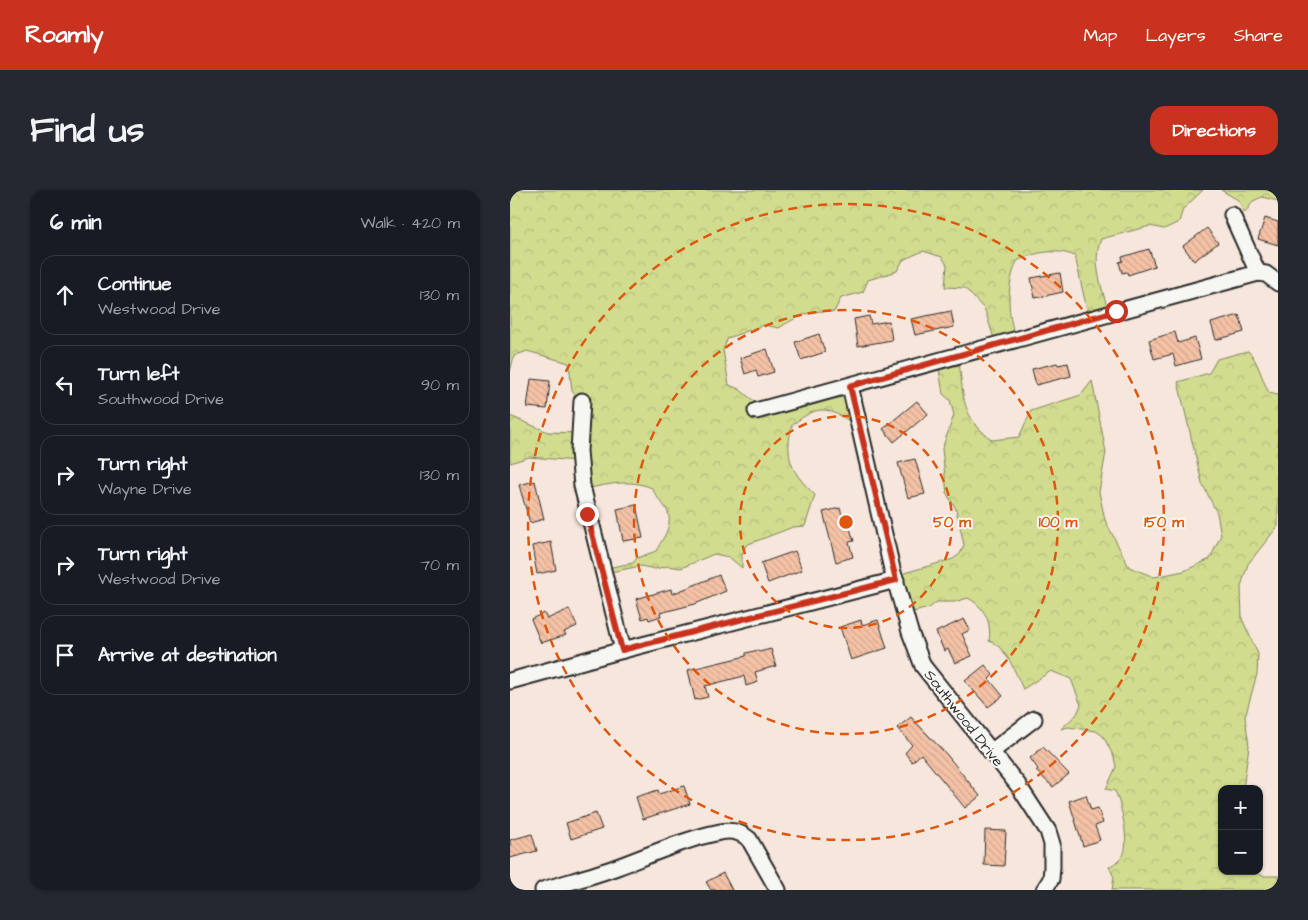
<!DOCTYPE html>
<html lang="en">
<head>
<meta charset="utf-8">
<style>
  :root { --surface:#171b24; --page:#242831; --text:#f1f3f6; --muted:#9ea1a6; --line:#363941; --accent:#c8321e }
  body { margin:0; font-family:"Architects Daughter",sans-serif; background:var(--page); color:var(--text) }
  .controls { position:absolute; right:15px; bottom:15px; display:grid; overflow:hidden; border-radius:10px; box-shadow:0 1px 4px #0004 }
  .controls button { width:45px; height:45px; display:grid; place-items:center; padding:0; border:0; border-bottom:1px solid var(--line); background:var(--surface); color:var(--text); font:25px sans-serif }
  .stop { position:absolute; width:15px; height:15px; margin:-11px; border:4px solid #c8321e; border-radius:50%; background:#fff }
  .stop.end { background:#c8321e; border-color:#fff; box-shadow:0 1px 5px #0008 }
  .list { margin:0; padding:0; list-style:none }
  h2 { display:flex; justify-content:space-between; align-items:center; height:65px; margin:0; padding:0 20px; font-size:21px }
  h2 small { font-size:16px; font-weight:400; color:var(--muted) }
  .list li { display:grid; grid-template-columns:32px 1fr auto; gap:15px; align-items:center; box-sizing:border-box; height:80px; margin:0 10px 10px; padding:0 10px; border:1px solid var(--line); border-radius:15px }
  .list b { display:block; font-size:19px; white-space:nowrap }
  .list p { margin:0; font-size:16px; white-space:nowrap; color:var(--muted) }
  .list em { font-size:16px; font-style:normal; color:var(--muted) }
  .icon { flex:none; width:28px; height:28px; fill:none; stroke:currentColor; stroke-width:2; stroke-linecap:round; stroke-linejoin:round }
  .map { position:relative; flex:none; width:768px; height:700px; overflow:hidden; border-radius:15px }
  header { display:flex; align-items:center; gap:30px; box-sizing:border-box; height:70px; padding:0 25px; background:var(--accent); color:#fff }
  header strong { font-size:24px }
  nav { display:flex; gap:28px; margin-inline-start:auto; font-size:18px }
  .intro { display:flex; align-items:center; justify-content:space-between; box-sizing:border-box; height:120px; padding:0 30px }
  h1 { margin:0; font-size:35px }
  .button { padding:12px 22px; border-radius:15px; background:var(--accent); color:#fff; font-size:18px; font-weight:700 }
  main { display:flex; gap:30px; padding:0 30px }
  aside { flex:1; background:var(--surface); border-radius:15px; box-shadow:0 1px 4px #0004 }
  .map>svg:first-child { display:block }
</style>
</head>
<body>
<header>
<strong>Roamly</strong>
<nav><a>Map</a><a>Layers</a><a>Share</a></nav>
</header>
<div class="intro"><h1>Find us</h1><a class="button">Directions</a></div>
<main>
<aside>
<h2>6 min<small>Walk · 420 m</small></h2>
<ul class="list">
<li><svg class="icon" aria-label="ahead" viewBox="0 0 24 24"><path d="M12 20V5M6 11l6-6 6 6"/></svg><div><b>Continue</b><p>Westwood Drive</p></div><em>130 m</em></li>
<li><svg class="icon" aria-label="left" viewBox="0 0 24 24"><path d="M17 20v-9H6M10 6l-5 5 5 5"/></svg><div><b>Turn left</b><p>Southwood Drive</p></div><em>90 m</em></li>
<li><svg class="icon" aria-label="right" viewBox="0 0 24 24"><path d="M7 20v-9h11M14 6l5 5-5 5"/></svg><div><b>Turn right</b><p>Wayne Drive</p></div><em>130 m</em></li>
<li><svg class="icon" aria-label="right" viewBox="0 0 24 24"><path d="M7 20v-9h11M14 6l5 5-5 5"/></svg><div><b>Turn right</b><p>Westwood Drive</p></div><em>70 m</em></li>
<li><svg class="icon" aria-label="arrive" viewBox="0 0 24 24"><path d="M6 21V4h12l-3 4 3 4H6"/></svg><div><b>Arrive at destination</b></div></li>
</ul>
</aside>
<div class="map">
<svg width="768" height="700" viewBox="0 0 768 700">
  <defs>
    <pattern id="forest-crowns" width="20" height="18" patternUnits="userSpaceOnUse" patternTransform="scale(1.25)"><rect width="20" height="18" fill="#d1dc8f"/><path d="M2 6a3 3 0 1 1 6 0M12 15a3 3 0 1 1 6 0" fill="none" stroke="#b4bd7c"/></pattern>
    <pattern id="building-back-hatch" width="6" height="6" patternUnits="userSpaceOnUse" patternTransform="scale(1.25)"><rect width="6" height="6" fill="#f5c2a6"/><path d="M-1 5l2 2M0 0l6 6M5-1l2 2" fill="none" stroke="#d2a78f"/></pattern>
  </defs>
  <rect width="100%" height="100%" fill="#f6e6db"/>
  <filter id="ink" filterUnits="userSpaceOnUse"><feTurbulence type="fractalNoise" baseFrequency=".02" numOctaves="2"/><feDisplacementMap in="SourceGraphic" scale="10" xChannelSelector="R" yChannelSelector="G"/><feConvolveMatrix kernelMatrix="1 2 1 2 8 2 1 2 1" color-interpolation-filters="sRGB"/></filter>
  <g filter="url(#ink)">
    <!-- forest -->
    <g fill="url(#forest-crowns)" stroke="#7e845d">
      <path d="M 0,0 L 693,0 L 673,19 L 669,32 L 654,39 L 640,36 L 591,49 C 581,73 593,100 599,124 L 579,129 L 565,66 C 546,58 525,62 507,71 C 497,94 497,119 504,143 L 486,155 L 475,120 L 455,98 L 435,97 L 437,75 L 432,67 L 413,61 L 393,70 L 387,81 L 358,90 L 353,102 L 331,108 L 324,122 C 304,118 286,127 269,138 L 254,135 L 218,148 L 213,160 L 219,195 L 229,199 L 254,219 L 336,198 L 347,235 C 316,218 312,212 282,235 C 274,268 281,282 305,305 L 295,336 L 283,337 L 236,355 L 232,365 L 232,378 L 219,367 L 204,364 L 171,378 L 158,376 L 145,379 L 131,376 L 90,384 L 91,379 L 123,373 L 127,368 L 146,361 C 153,348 166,332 155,317 C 150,310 146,307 142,298 C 119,288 95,295 71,300 L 67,271 L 19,267 L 0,273 L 0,226 L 38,242 L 68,243 L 71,212 L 62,201 L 59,173 L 17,161 L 4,166 L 0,182 Z"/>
      <polygon points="711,0 768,0 768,11 752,7 743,11 735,23 728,10"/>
      <path d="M 738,161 C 748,170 752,190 759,203 L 768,205 L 768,336 L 738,374 L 731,396 L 732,429 L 748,464 L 747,484 L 735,527 L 739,556 L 733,599 L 712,599 L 712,681 L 742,681 L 753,686 L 768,686 L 768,700 L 602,700 L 604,687 L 599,677 C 603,674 610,671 612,667 C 621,656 611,613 605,601 L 596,599 L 606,577 L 604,567 L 593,546 L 586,541 L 558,537 L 551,539 L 567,524 L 571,515 L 561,489 L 541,481 L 513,499 C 506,484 496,456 479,451 C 482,433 475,417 458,408 L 444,412 L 427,412 L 419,418 L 395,424 L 384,386 L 443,369 L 450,364 L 454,355 L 446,319 L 437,304 L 432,259 L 444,225 L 440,210 L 433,204 L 428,173 L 449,172 C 454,209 451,226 482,250 L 509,247 L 521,221 L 571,205 L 582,191 L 596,262 L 589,302 L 595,330 L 619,377 L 644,387 L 674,381 L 700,369 L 711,345 L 707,323 L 692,293 L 668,192 L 699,183 L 707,169 Z"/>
    </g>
    <!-- building -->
    <g fill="url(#building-back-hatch)" stroke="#2b2b2b">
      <polygon points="755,28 768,32 768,55 748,49"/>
      <polygon points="697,38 708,53 684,71 673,56"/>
      <polygon points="639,59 645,76 618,85 617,82 612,83 609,72 613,71 612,67"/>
      <polygon points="550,83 553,102 525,108 521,88"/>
      <polygon points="441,121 444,137 405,145 401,129"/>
      <polygon points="729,125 734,142 706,150 701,133"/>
      <polygon points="359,126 361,134 379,131 382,150 348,156 344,129"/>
      <polygon points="665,142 668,153 685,148 691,169 666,176 663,164 644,169 639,150"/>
      <polygon points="309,144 315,162 291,170 285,152"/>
      <polygon points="257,159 264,182 248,187 246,180 235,184 230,168"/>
      <polygon points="547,173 548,175 558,173 561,186 526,195 522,179"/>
      <polygon points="21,189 40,191 37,219 17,217"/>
      <polygon points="407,211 418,224 384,252 373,239"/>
      <polygon points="405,269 415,304 398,308 388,273"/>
      <polygon points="25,291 34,329 20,333 9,295"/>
      <polygon points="126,315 133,348 113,351 107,319"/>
      <polygon points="330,318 336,340 340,339 344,351 339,352 343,367 326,372 313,322"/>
      <polygon points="41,352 46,380 27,384 22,356"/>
      <polygon points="285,361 292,380 258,393 251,373"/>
      <polygon points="209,385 216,401 185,414 150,423 151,426 139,430 138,427 132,429 126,409 161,399 162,404"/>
      <polygon points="59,419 67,436 54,442 56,445 31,453 21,429 34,423 37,429"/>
      <polygon points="454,429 460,440 452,444 462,466 445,473 438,459 434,461 426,442"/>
      <polygon points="351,430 352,435 368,430 377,458 341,470 330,437"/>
      <polygon points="261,459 266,476 245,482 248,492 236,496 234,486 195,496 198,507 185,510 178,480 236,466 236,463 248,460 249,462"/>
      <polygon points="475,475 483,485 479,489 493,506 478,517 455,491"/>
      <polygon points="401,527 437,565 470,606 455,618 411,564 402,572 395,563 402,555 387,538"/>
      <polygon points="533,557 559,584 543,597 526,581 528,579 520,568"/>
      <polygon points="174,596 180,614 133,629 126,607 148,600 149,604"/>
      <polygon points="576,605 581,620 588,618 593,633 585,636 590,650 573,656 559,611"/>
      <polygon points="86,623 92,639 61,649 56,633"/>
      <polygon points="475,640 496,641 494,676 474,675"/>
      <polygon points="22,644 27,661 0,668 0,650"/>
      <polygon points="213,683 222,700 201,700 196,692"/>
    </g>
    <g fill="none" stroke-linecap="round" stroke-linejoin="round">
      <defs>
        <g id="minor">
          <polyline points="722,25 748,83"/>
          <polyline points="340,196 382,379 400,442 413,476 508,595 538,641 542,654 542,677 541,689 534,700"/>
          <polyline points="72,211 69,261 72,296 113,460"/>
          <polyline points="246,221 748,83 756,84 768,93"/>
          <polyline points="0,491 113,460 386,390"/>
          <polyline points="481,562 524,529"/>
          <path d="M 33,700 C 58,692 83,686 107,677 C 140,665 175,649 210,642 C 221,640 230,641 239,649 L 268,700"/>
        </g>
      </defs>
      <!-- minor casing -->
      <use href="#minor" stroke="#2b2b2b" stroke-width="19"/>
      <!-- minor -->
      <use href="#minor" stroke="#f6f6f2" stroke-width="15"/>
    </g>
  </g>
  <g fill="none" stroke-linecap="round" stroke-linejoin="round" filter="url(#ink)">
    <!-- route -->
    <polyline stroke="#c8321e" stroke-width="6" points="77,324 112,460 386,390 340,196 606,121"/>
  </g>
  <!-- distance rings -->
  <g fill="none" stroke="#df570e" stroke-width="2.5" stroke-dasharray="9 6">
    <circle cx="336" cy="332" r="106"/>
    <circle cx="336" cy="332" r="212"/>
    <circle cx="336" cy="332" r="318"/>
  </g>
  <g text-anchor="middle" stroke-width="4" stroke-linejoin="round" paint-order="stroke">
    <!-- street labels -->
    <g font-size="15" fill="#2b2b2b" stroke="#f6f6f2">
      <text transform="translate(454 528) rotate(52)" y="5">Southwood Drive</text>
    </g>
  </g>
  <circle cx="336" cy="332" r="8" fill="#df570e" stroke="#f6f6f2" stroke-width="2.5"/>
  <g font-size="15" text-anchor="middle" font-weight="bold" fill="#df570e" stroke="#f6f6f2" stroke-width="4" stroke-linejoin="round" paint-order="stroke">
    <text x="442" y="337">50 m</text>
    <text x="548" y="337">100 m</text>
    <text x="654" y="337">150 m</text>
  </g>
</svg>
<div class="controls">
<button>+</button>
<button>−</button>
</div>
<div class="stop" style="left:606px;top:121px"></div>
<div class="stop end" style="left:77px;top:324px"></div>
</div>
</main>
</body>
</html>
